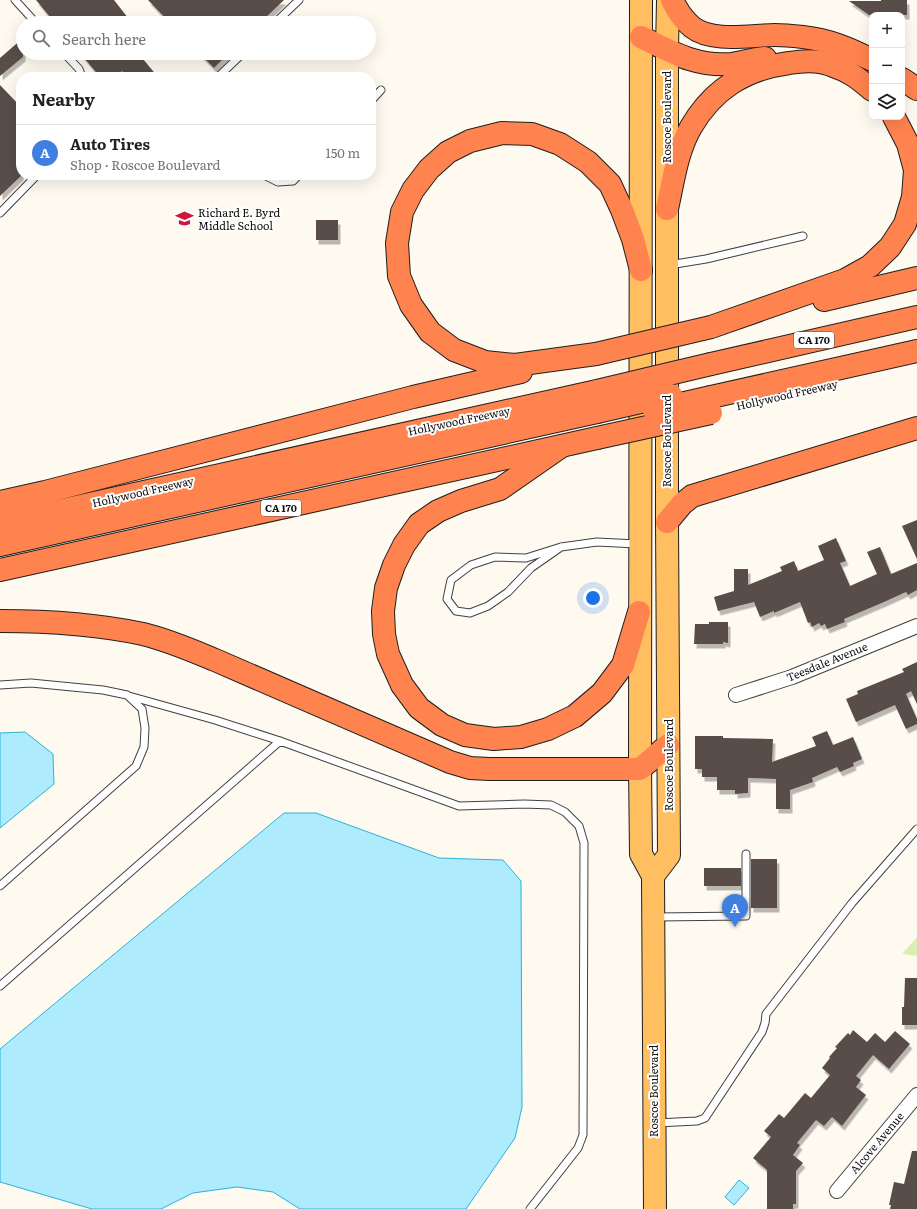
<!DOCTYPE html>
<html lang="en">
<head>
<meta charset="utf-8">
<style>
  :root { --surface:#fff; --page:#f6f6f6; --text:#202124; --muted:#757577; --line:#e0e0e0; --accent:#2563eb }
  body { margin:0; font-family:Literata,serif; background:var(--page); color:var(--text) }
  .controls { position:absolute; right:12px; top:12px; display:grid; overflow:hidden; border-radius:8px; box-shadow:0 4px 16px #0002 }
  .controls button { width:36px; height:36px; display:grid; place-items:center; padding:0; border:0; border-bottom:1px solid var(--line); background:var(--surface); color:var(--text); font:20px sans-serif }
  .you { position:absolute; left:593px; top:598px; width:14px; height:14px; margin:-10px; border:3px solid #fff; border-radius:50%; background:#1a73e8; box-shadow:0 0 0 6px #1a73e833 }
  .badge { display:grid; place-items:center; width:26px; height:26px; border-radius:50%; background:var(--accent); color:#fff; font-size:13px; font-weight:700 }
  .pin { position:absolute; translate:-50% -33px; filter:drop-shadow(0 1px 2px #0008) }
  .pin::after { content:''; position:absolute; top:21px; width:14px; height:12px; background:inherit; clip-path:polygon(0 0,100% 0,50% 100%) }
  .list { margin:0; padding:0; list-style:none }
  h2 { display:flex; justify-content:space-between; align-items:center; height:52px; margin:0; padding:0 16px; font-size:17px }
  h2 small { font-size:13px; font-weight:400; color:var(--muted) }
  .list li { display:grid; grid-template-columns:26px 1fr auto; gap:12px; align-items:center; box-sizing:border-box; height:56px; padding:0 16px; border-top:1px solid var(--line) }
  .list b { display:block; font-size:15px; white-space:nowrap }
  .list p { margin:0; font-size:13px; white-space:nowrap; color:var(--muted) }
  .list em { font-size:13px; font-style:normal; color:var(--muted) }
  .icon { flex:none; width:22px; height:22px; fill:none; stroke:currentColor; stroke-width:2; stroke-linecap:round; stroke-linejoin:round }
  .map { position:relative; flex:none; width:917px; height:1209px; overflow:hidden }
  .search { position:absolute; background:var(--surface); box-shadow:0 4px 16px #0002; left:16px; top:16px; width:360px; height:44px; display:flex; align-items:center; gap:10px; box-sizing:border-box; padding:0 14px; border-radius:22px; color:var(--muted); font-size:15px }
  .panel { position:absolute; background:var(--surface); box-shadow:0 4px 16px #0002; left:16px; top:72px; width:360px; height:108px; border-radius:16px }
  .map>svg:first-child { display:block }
</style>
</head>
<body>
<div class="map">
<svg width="917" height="1209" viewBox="0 0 917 1209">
  <defs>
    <filter id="shadow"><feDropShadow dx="2.5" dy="4.5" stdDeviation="0" flood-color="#0004"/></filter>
  </defs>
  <rect width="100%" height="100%" fill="#fffaf0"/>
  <!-- green -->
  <polygon fill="#dbeeb4" points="917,937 917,956 902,954"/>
  <!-- water -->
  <g fill="#aeebfc" stroke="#2db1db">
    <polygon points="25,732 53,754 54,784 0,828 0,733"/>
    <polygon points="284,813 316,813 439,858 503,860 521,881 522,1107 515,1138 466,1209 300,1209 273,1192 237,1187 193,1193 161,1209 92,1209 0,1182 0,1049"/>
    <polygon points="739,1180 749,1188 734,1205 725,1197"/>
  </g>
  <!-- building -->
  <g fill="#584d49" filter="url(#shadow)">
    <polygon points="36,0 114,0 132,23 55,23"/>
    <polygon points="148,0 284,0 260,23 170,23"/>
    <polygon points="881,0 907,0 907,15 869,15 849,1 881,1"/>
    <polygon points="23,38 23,57 0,76 0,58"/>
    <polygon points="80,53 138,53 158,77 126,77 122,71 114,77 100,77"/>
    <polygon points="199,53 229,53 214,68"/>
    <polygon points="0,85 21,107 21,176 0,196"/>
    <rect x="316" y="220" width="22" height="20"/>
    <polygon points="917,520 917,559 902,526"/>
    <polygon points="836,538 846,561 840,563 850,586 877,574 867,552 880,547 891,574 917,563 917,590 908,595 906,592 884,602 844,619 845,622 827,629 825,624 821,626 819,623 812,627 810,622 808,623 800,602 774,613 774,611 760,617 754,602 718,611 714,597 734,591 734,569 748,569 748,585 782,571 780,567 794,561 798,571 824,560 818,546"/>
    <polygon points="709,622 728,622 728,643 723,642 723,644 694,644 695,624 709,624"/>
    <polygon points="917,662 917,704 911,691 906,694 917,719 917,724 906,729 895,705 856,722 846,699 858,694 857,691 904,672 902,669"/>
    <polygon points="827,731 833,745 853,737 862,759 853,763 854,766 840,772 837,767 812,778 813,782 790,790 790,809 776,809 776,779 748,778 748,793 735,794 735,790 717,790 717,777 702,777 702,769 695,769 695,736 723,736 723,738 773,739 772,762 816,746 812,737"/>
    <rect x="751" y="859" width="26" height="49"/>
    <rect x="704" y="868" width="37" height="18"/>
    <polygon points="905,978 917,978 917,1025 902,1025 902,1007 904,1007"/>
    <polygon points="853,1030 867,1042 875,1033 885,1042 895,1031 910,1044 889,1069 873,1055 856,1076 861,1080 856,1087 866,1095 842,1126 832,1117 824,1126 816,1120 797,1143 800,1145 793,1155 803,1163 796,1171 796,1204 793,1204 793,1209 767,1209 767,1170 753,1158 771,1137 764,1131 779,1114 784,1118 805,1093 811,1098 830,1075 822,1068 830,1058 829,1057 837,1048 835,1047 848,1033 850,1035"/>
    <polygon points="912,1151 917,1151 917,1209 890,1209 891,1205 889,1205 894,1182 904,1184"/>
  </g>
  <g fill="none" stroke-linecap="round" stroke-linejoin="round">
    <defs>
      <g id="service">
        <polyline points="15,0 36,23"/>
        <polyline points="275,23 299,0"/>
        <polyline points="64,53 79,69 82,77"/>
        <polyline points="218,77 243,53"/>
        <polyline points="371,101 381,90"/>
        <polyline points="264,175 278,182 293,181 299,175"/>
        <polyline points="0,213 37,175"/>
        <polyline points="669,265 706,259 803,236"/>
        <polyline points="561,547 531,568 508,592 488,606 470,613 456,611 447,599 451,580 471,565 495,557 526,558 561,547 597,542 637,544"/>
        <polyline points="0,685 31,683 103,690 127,695 142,709 145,728 144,747 136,766 0,886"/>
        <polyline points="129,696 215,720 280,741"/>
        <polyline points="656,917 746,916 746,854"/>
        <polyline points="0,986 280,741 459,806 524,804 551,805 565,812 579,826 584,843 583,1135 578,1148 530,1209"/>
        <polyline points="656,1123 697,1121 705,1118 762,1032 765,1023 766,1014 852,903 917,829"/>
      </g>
      <g id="minor">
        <polyline points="736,695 792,677 917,626"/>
        <polyline points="837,1191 917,1095"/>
      </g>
      <g id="primary">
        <polyline points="641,0 640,769 641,854 653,876 655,1209"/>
        <polyline points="653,876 669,855 667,522 667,49 668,0"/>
      </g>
      <g id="motorway">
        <path d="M 672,0 C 677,10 682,19 692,27 C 712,43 751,35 775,35 C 784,35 794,36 803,37 C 829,40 848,48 872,60"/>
        <path d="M 641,37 C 672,52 695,67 732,64 C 743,62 754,59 765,58"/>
        <polyline points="902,79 917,89"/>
        <path d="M 667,209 C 673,182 677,151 691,127 C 713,89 745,69 789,63 C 801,61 819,60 831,65 C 849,71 858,78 872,90"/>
        <polyline points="824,300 917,278"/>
        <polyline points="711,327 845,280 870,266 890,247 905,224 913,197 915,170 908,144 894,117"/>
        <polyline points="596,354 515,365 485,362 454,350 430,332 411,305 399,276 397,243 402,212 413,190 429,169 448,152 470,141 502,133 532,134 560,144 588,162 610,184 622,210 633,239 641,270"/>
        <polyline points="711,364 917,317"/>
        <polyline points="711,397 917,351"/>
        <polyline points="562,446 500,489 461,501 438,511 419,524 404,545 394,565 386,588 383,611 384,634 388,654 402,685 419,708 442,725 465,735 494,739 521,737 548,729 575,716 602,693 623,665 639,612"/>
        <polyline points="0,502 45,492 413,397 521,372"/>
        <polyline points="667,522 682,504 692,496 917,428"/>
        <polyline points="0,524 597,391"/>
        <polyline points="0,545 597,412"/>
        <polyline points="0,570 597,438"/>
        <path d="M 0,621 C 48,621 96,624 143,634 C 168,640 191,650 215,660 L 450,762 L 470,768 L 489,769 L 640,769 L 668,745"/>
      </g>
    </defs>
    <!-- service casing -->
    <use href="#service" stroke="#414141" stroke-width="9"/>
    <!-- minor casing -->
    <use href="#minor" stroke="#414141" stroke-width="16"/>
    <!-- primary casing -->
    <use href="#primary" stroke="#1f1f1f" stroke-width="24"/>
    <!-- motorway casing -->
    <use href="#motorway" stroke="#1f1f1f" stroke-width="24"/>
    <!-- service -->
    <use href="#service" stroke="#fff" stroke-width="7"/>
    <!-- minor -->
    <use href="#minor" stroke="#fff" stroke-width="14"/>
    <!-- primary -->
    <use href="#primary" stroke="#ffbf60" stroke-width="22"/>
    <!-- motorway -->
    <use href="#motorway" stroke="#ff834e" stroke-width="22"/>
    <defs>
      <g id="motorway-bridge">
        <polyline points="596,354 711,327"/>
        <polyline points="597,391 711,364"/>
        <polyline points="654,410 711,397"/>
        <polyline points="597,412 671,395"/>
        <polyline points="597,438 711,413"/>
      </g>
    </defs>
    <!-- motorway-bridge casing -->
    <use href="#motorway-bridge" stroke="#1f1f1f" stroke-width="24" stroke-linecap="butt"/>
    <!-- motorway-bridge -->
    <use href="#motorway-bridge" stroke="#ff834e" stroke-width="22"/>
  </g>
  <!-- icons -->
  <defs>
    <symbol id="school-bare" viewBox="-9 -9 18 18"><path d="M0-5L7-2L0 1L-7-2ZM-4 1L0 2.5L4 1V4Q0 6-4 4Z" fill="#cd173c" stroke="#fff" stroke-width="2.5" paint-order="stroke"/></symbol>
  </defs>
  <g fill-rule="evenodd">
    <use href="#school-bare" x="172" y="206" width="25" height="25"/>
  </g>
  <g text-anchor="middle" stroke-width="4" stroke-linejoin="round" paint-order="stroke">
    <!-- shield labels -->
    <g fill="#fff" stroke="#565656" stroke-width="1">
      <rect x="794" y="332" width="40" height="16" rx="3"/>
      <rect x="261" y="500" width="40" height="16" rx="3"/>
    </g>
    <g font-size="10" font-weight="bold" fill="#0e0e0e">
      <text x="814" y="344">CA 170</text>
      <text x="281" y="512">CA 170</text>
    </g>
    <!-- street labels -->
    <g font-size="11" fill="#0e0e0e" stroke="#fff">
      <text transform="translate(667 117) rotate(-90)" y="4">Roscoe Boulevard</text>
      <text transform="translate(787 395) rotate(-13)" y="4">Hollywood Freeway</text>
      <text transform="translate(459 421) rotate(-12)" y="4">Hollywood Freeway</text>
      <text transform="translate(667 441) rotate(-90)" y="4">Roscoe Boulevard</text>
      <text transform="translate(143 492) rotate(-13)" y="4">Hollywood Freeway</text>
      <text transform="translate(827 662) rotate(-22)" y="4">Teesdale Avenue</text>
      <text transform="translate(669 765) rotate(-90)" y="4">Roscoe Boulevard</text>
      <text transform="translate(654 1091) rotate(-90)" y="4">Roscoe Boulevard</text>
      <text transform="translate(877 1143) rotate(-50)" y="4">Alcove Avenue</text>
    </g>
    <!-- poi labels -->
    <g font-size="11" fill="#0e0e0e" stroke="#fff" text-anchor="start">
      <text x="198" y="217">Richard E. Byrd<tspan x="198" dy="13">Middle School</tspan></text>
    </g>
  </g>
</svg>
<div class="controls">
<button>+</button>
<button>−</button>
<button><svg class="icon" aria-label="layers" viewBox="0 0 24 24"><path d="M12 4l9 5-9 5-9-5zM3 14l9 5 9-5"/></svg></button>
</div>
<div class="you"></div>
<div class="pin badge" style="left:735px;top:927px;background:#3f7fe0">A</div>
<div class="search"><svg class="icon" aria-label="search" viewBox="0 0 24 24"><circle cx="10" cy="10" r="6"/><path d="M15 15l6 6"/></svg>Search here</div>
<section class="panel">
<h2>Nearby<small></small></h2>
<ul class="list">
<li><span class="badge" style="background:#3f7fe0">A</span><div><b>Auto Tires</b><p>Shop · Roscoe Boulevard</p></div><em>150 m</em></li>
</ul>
</section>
</div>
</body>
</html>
